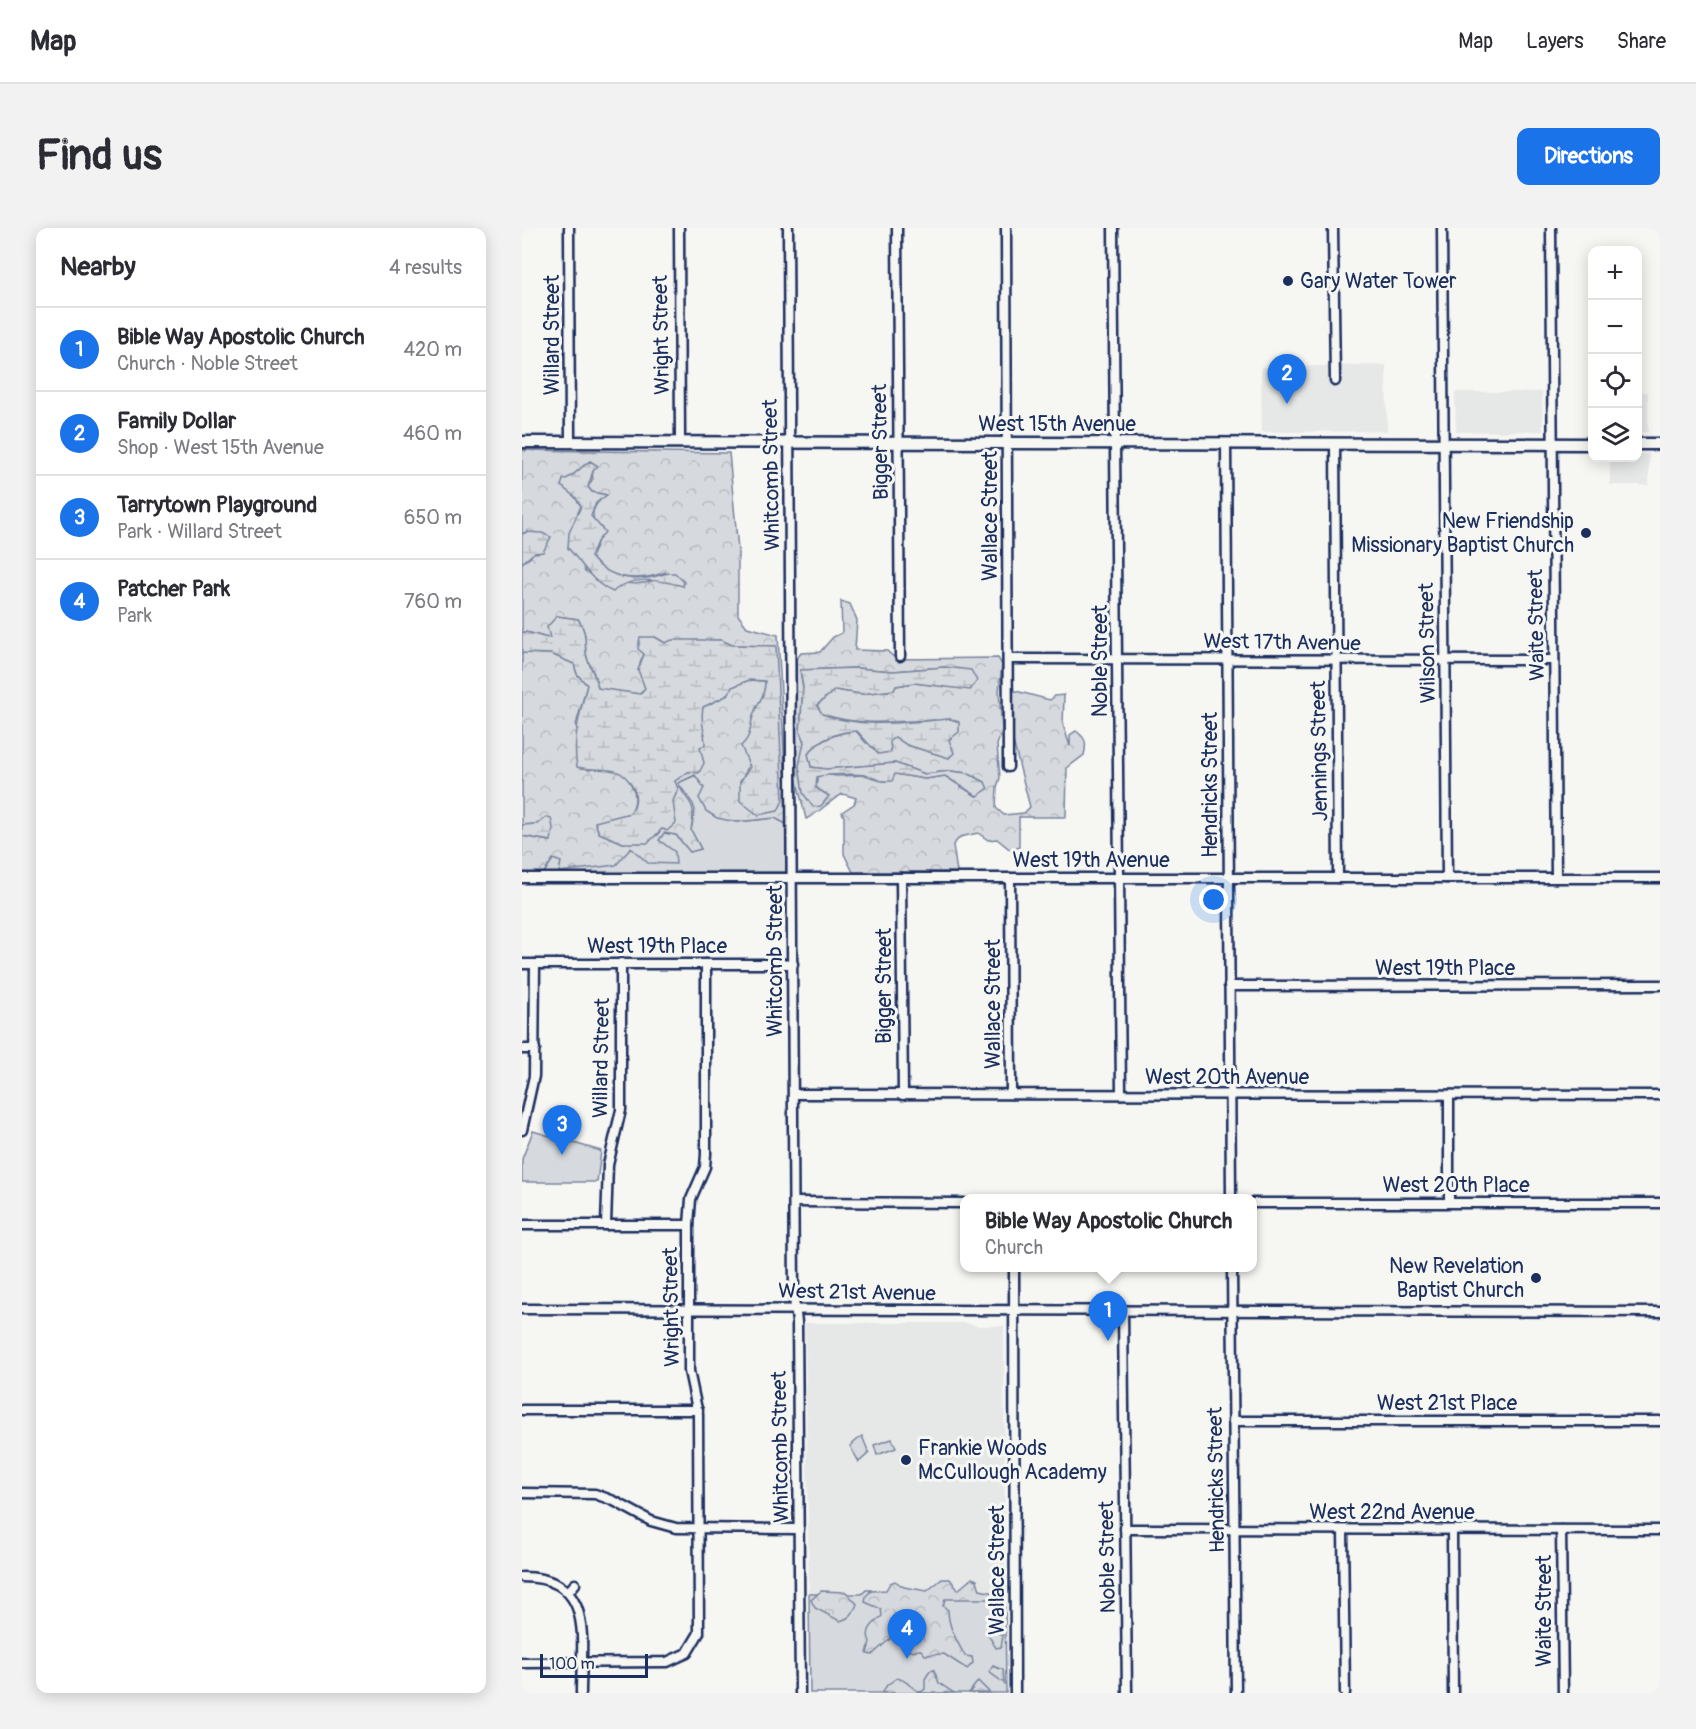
<!DOCTYPE html>
<html lang="en">
<head>
<meta charset="utf-8">
<style>
  :root { --surface:#fff; --page:#f2f2f3; --text:#2b2b33; --muted:#7c7c81; --line:#e1e1e2; --accent:#1a73e8 }
  body { margin:0; font-family:Pangolin,sans-serif; background:var(--page); color:var(--text) }
  .controls { position:absolute; right:18px; top:18px; display:grid; overflow:hidden; border-radius:12px; box-shadow:0 3px 15px #0003 }
  .controls button { width:54px; height:54px; display:grid; place-items:center; padding:0; border:0; border-bottom:2px solid var(--line); background:var(--surface); color:var(--text); font:30px sans-serif }
  .scale { position:absolute; left:18px; bottom:15px; width:108px; box-sizing:border-box; padding-left:6px; border:3px solid #1b2f5e; border-top:0; font-size:16px; line-height:21px; white-space:nowrap; color:#1b2f5e; -webkit-text-stroke:4px #f6f6f2; paint-order:stroke }
  .you { position:absolute; left:692px; top:672px; width:21px; height:21px; margin:-15px; border:4px solid #fff; border-radius:50%; background:#1a73e8; box-shadow:0 0 0 9px #1a73e833 }
  .badge { display:grid; place-items:center; width:39px; height:39px; border-radius:50%; background:var(--accent); color:#fff; font-size:20px; font-weight:700 }
  .pin { position:absolute; translate:-50% -50px; filter:drop-shadow(0 2px 3px #0008) }
  .pin::after { content:''; position:absolute; top:32px; width:21px; height:18px; background:inherit; clip-path:polygon(0 0,100% 0,50% 100%) }
  .popup { position:absolute; left:438px; top:966px; width:297px; height:78px; box-sizing:border-box; display:grid; place-content:center; border-radius:12px; background:var(--surface); filter:drop-shadow(0 2px 4px #0005); font-size:20px; white-space:nowrap; color:var(--muted) }
  .popup b { font-size:22px; color:var(--text) }
  .popup::after { content:''; position:absolute; left:50%; top:100%; margin-left:-12px; border:12px solid transparent; border-top-color:var(--surface) }
  .list { margin:0; padding:0; list-style:none }
  h2 { display:flex; justify-content:space-between; align-items:center; height:78px; margin:0; padding:0 24px; font-size:26px }
  h2 small { font-size:20px; font-weight:400; color:var(--muted) }
  .list li { display:grid; grid-template-columns:39px 1fr auto; gap:18px; align-items:center; box-sizing:border-box; height:84px; padding:0 24px; border-top:2px solid var(--line) }
  .list b { display:block; font-size:22px; white-space:nowrap }
  .list p { margin:0; font-size:20px; white-space:nowrap; color:var(--muted) }
  .list em { font-size:20px; font-style:normal; color:var(--muted) }
  .icon { flex:none; width:33px; height:33px; fill:none; stroke:currentColor; stroke-width:2; stroke-linecap:round; stroke-linejoin:round }
  .map { position:relative; flex:none; width:1138px; height:1465px; overflow:hidden; border-radius:12px }
  header { display:flex; align-items:center; gap:36px; box-sizing:border-box; height:84px; padding:0 30px; background:var(--surface); border-bottom:2px solid var(--line) }
  header strong { font-size:28px }
  nav { display:flex; gap:33px; margin-inline-start:auto; font-size:21px }
  .intro { display:flex; align-items:center; justify-content:space-between; box-sizing:border-box; height:144px; padding:0 36px }
  h1 { margin:0; font-size:42px }
  .button { padding:15px 27px; border-radius:12px; background:var(--accent); color:#fff; font-size:21px; font-weight:700 }
  main { display:flex; gap:36px; padding:0 36px }
  aside { flex:1; background:var(--surface); border-radius:12px; box-shadow:0 3px 15px #0003 }
  .map>svg:first-child { display:block }
</style>
</head>
<body>
<header>
<strong>Map</strong>
<nav><a>Map</a><a>Layers</a><a>Share</a></nav>
</header>
<div class="intro"><h1>Find us</h1><a class="button">Directions</a></div>
<main>
<aside>
<h2>Nearby<small>4 results</small></h2>
<ul class="list">
<li><span class="badge">1</span><div><b>Bible Way Apostolic Church</b><p>Church · Noble Street</p></div><em>420 m</em></li>
<li><span class="badge">2</span><div><b>Family Dollar</b><p>Shop · West 15th Avenue</p></div><em>460 m</em></li>
<li><span class="badge">3</span><div><b>Tarrytown Playground</b><p>Park · Willard Street</p></div><em>650 m</em></li>
<li><span class="badge">4</span><div><b>Patcher Park</b><p>Park</p></div><em>760 m</em></li>
</ul>
</aside>
<div class="map">
<svg width="1138" height="1465" viewBox="0 0 1138 1465">
  <defs>
    <pattern id="forest-crowns" width="20" height="18" patternUnits="userSpaceOnUse" patternTransform="scale(1.5)"><rect width="20" height="18" fill="#d6d9dd"/><path d="M2 6a3 3 0 1 1 6 0M12 15a3 3 0 1 1 6 0" fill="none" stroke="#b7bbc0"/></pattern>
    <pattern id="wetland-marsh" width="20" height="14" patternUnits="userSpaceOnUse" patternTransform="scale(1.5)"><rect width="20" height="14" fill="#d6d9dd"/><path d="M1 5h8M5 5V1M11 12h8M15 12V8" fill="none" stroke="#b7bbc0"/></pattern>
  </defs>
  <rect width="100%" height="100%" fill="#f6f6f2"/>
  <filter id="ink" filterUnits="userSpaceOnUse"><feTurbulence type="fractalNoise" baseFrequency=".0167" numOctaves="2"/><feDisplacementMap in="SourceGraphic" scale="12" xChannelSelector="R" yChannelSelector="G"/><feConvolveMatrix kernelMatrix="1 2 1 2 8 2 1 2 1" color-interpolation-filters="sRGB"/></filter>
  <g filter="url(#ink)">
    <!-- built -->
    <g fill="#e6e7e7">
      <polygon points="864,137 865,203 740,204 739,139"/>
      <polygon points="933,164 1020,164 1021,203 934,204"/>
      <rect x="1116" y="164" width="10" height="40"/>
      <polygon points="1116,226 1127,226 1127,257 1088,257 1088,230 1116,230"/>
      <polygon points="283,1095 444,1095 455,1098 482,1098 483,1365 287,1366"/>
    </g>
    <!-- green -->
    <g fill="#d6d9dd" stroke="#78849e" stroke-width="1.5">
      <polygon points="174,547 214,594 253,590 266,597 266,644 21,646 31,631 39,633 38,644 137,612 142,605 154,607 168,624 179,621 169,602 173,582 171,576 156,555"/>
      <polygon points="11,903 79,923 75,954 0,954 0,931"/>
      <polygon points="340,1208 347,1225 337,1234 328,1218"/>
      <polygon points="370,1211 374,1220 355,1227 352,1217"/>
      <polygon points="344,1362 349,1362 347,1366 483,1365 484,1465 288,1465 287,1366 340,1366"/>
    </g>
    <!-- forest -->
    <g fill="url(#forest-crowns)" stroke="#78849e" stroke-width="1.5" fill-rule="evenodd">
      <path d="M 0,222 L 207,225 L 216,322 L 216,387 L 225,399 L 256,407 L 266,597 L 253,590 L 214,594 L 195,590 L 184,583 L 177,570 L 182,560 L 173,547 L 156,555 C 167,580 175,570 169,602 L 179,621 L 168,624 L 154,607 L 142,605 L 137,612 L 153,624 L 154,636 L 126,635 L 109,620 L 94,637 L 37,644 L 39,634 L 31,631 L 21,646 L 0,646 L 0,608 L 28,613 L 29,603 L 15,596 L 0,597 L 0,425 L 29,426 L 52,436 L 55,446 L 65,457 L 54,497 L 66,542 C 72,541 79,540 85,540 C 108,542 120,567 108,586 L 73,595 L 77,605 L 101,615 L 136,607 L 156,561 L 152,553 L 166,544 L 183,506 L 178,492 L 181,479 L 204,468 L 210,459 L 227,452 L 243,453 C 243,473 235,473 231,489 C 224,516 235,529 218,554 L 236,587 L 254,418 L 210,417 L 199,412 L 143,415 L 133,409 C 118,433 113,433 123,460 L 118,466 L 76,461 C 74,449 71,443 66,433 C 60,417 68,408 56,391 L 34,388 L 28,410 C 18,409 11,404 0,404 L 0,335 L 9,329 L 5,304 L 0,306 ZM 71,243 L 70,252 L 66,259 L 70,264 L 84,267 C 59,287 78,293 75,315 C 74,319 71,325 69,329 C 87,353 117,354 144,344 C 123,365 88,353 63,344 L 60,335 L 46,320 L 59,278 L 53,269 L 40,258 L 41,252 Z"/>
      <path d="M 319,373 L 328,376 L 335,392 L 333,422 L 365,423 L 374,431 L 476,430 L 480,437 L 477,463 L 480,502 L 475,517 L 478,550 L 475,559 L 474,580 L 482,587 L 502,585 L 508,579 L 491,513 L 490,462 L 528,472 L 533,468 L 542,467 L 541,497 L 548,518 L 548,507 L 554,503 C 564,510 565,515 562,527 L 545,540 L 544,589 L 497,589 L 497,619 L 490,623 L 475,611 L 466,612 L 456,605 L 438,609 L 431,617 L 435,644 L 331,644 L 322,626 L 322,589 L 320,584 L 332,576 L 334,570 L 321,566 C 306,573 299,584 284,591 L 274,550 L 274,432 L 279,425 L 298,424 L 311,409 L 320,405 ZM 423,439 L 448,461 L 392,455 L 374,458 L 372,462 L 339,466 L 313,462 L 295,477 L 300,486 C 337,499 375,493 413,492 L 431,525 L 427,530 L 385,517 L 373,509 L 368,512 L 344,515 L 334,503 C 317,504 296,512 286,526 L 289,539 L 304,541 L 373,535 L 403,546 L 428,543 L 445,545 L 463,554 L 454,568 L 423,548 L 403,551 L 373,546 L 315,548 L 302,546 L 295,549 L 294,560 L 307,568 L 281,564 L 282,514 L 278,504 L 281,459 L 278,442 L 334,440 L 371,443 Z"/>
      <path d="M 450,1350 L 455,1352 L 458,1362 L 482,1367 L 482,1371 L 423,1371 L 421,1378 L 426,1382 C 426,1399 435,1413 443,1428 L 450,1429 L 451,1435 L 445,1441 L 422,1426 L 403,1427 L 399,1422 L 385,1423 L 385,1413 L 371,1408 L 350,1427 L 345,1426 L 348,1414 C 342,1402 352,1395 360,1388 L 359,1381 L 343,1374 L 344,1368 L 349,1363 L 364,1362 L 368,1355 L 373,1353 L 382,1359 L 405,1363 L 420,1351 L 428,1351 L 436,1362 Z"/>
      <path d="M 299,1363 L 324,1364 L 335,1376 C 331,1386 328,1390 318,1393 L 293,1380 L 289,1372 Z"/>
      <polygon points="467,1401 481,1407 479,1419 474,1420 465,1405"/>
      <polygon points="471,1438 481,1442 482,1455 467,1444"/>
      <path d="M 412,1442 L 417,1455 L 432,1465 L 360,1465 L 365,1457 L 375,1450 C 386,1452 390,1462 399,1464 L 403,1461 L 403,1451 L 408,1443 Z"/>
      <polygon points="456,1453 468,1465 447,1465"/>
    </g>
    <!-- wetland -->
    <g fill="url(#wetland-marsh)" stroke="#78849e" stroke-width="1.5">
      <path d="M 68,233 L 76,238 L 71,243 L 66,259 L 70,264 L 85,267 L 74,275 L 69,288 L 83,304 L 75,314 L 69,329 C 82,346 104,353 125,350 C 136,349 142,344 153,345 L 162,354 L 161,358 C 139,352 108,347 91,364 C 69,354 61,336 46,320 L 47,305 L 59,278 L 53,269 L 39,258 L 41,252 C 52,249 58,239 68,233 Z"/>
      <polygon points="5,304 20,305 29,309 21,324 12,325 0,335 0,306"/>
      <path d="M 35,388 L 56,391 C 68,408 60,417 66,433 C 70,443 74,449 76,460 L 118,466 L 123,460 L 116,442 L 122,426 L 116,421 L 118,409 L 133,409 L 143,415 L 150,412 L 199,412 L 210,417 L 254,418 L 261,572 L 256,583 L 236,587 L 218,573 L 218,554 L 228,539 L 219,518 C 230,508 227,501 231,488 C 235,473 243,472 243,453 L 227,452 L 210,459 L 204,468 L 181,479 C 178,494 183,503 183,517 L 178,519 L 182,535 L 177,545 L 166,544 L 153,553 L 156,561 L 151,573 L 154,595 L 145,603 L 140,601 L 126,615 L 101,615 L 77,605 L 73,594 L 108,585 C 114,577 116,568 110,558 C 98,534 77,545 55,539 C 50,510 58,485 65,457 L 55,446 L 52,436 L 29,426 L 0,425 L 0,404 C 11,404 17,409 28,410 L 25,399 Z"/>
      <path d="M 423,439 L 449,442 L 455,453 L 448,462 L 392,455 L 374,458 L 372,462 L 339,466 L 313,462 L 295,477 L 300,486 C 340,501 386,494 428,491 L 437,494 L 437,504 L 427,512 L 432,525 L 427,530 L 385,517 L 373,509 L 368,513 L 369,524 L 356,526 L 335,503 C 317,503 296,512 286,526 L 289,539 L 304,541 L 373,535 L 403,546 L 428,543 L 445,545 L 463,554 L 466,561 L 455,568 L 423,548 L 403,551 L 373,546 L 370,553 C 353,554 356,550 343,547 C 335,546 301,546 295,549 L 294,560 L 307,568 L 299,578 L 291,579 L 281,565 L 277,538 L 282,514 L 278,504 L 281,459 L 278,442 L 334,440 L 371,443 Z"/>
      <polygon points="24,589 29,590 31,600 29,613 0,608 0,597 15,596"/>
    </g>
    <g fill="none" stroke-linecap="round" stroke-linejoin="round">
      <defs>
        <g id="minor">
          <polyline points="47,0 48,214"/>
          <polyline points="157,0 158,214"/>
          <polyline points="266,0 272,1071 275,1094 278,1465"/>
          <polyline points="375,0 378,428"/>
          <polyline points="484,0 486,539"/>
          <polyline points="591,0 599,866"/>
          <polyline points="811,0 813,153"/>
          <polyline points="920,0 925,650"/>
          <polyline points="1029,0 1034,650"/>
          <polyline points="704,215 709,970"/>
          <polyline points="813,216 816,650"/>
          <polyline points="487,431 1032,432"/>
          <polyline points="0,650 1138,650"/>
          <polyline points="379,650 381,867"/>
          <polyline points="488,650 489,866"/>
          <polyline points="0,736 271,736"/>
          <polyline points="707,758 1138,757"/>
          <polyline points="0,821 13,821"/>
          <polyline points="272,866 1138,867"/>
          <polyline points="927,867 927,975"/>
          <polyline points="0,902 12,848 13,736"/>
          <polyline points="272,974 442,975"/>
          <polyline points="730,975 1138,975"/>
          <polyline points="0,997 167,997"/>
          <polyline points="84,997 86,937 99,882 99,735"/>
          <polyline points="492,1040 493,1465"/>
          <polyline points="710,1040 714,1465"/>
          <polyline points="0,1081 1138,1084"/>
          <polyline points="601,1084 605,1465"/>
          <polyline points="0,1182 176,1182"/>
          <polyline points="711,1193 1138,1193"/>
          <polyline points="0,1265 73,1266 92,1273 129,1293 154,1300 277,1301"/>
          <polyline points="603,1301 1138,1302"/>
          <polyline points="821,1302 823,1465"/>
          <polyline points="930,1302 931,1465"/>
          <polyline points="1039,1302 1041,1465"/>
          <path d="M 0,1349 C 74,1349 59,1412 59,1465"/>
          <polyline points="46,1364 53,1356"/>
          <polyline points="0,1435 145,1434 165,1425 177,1405 176,1186 167,1143 167,997 169,971 183,939 184,926 184,736"/>
        </g>
        <g id="major">
          <polyline points="0,214 1070,216"/>
          <polyline points="1116,216 1138,216"/>
        </g>
      </defs>
      <!-- minor casing -->
      <use href="#minor" stroke="#1b2f5e" stroke-width="13"/>
      <!-- major casing -->
      <use href="#major" stroke="#1b2f5e" stroke-width="15"/>
      <!-- minor -->
      <use href="#minor" stroke="#f6f6f2" stroke-width="8"/>
      <!-- major -->
      <use href="#major" stroke="#f6f6f2" stroke-width="10"/>
    </g>
  </g>
  <!-- markers -->
  <g fill="#1b2f5e" stroke="#f6f6f2" stroke-width="2">
    <circle cx="766" cy="53" r="6"/>
    <circle cx="1064" cy="305" r="6"/>
    <circle cx="1014" cy="1050" r="6"/>
    <circle cx="384" cy="1232" r="6"/>
  </g>
  <g text-anchor="middle" stroke-width="6" stroke-linejoin="round" paint-order="stroke">
    <!-- poi labels -->
    <g font-size="21" fill="#1b2f5e" stroke="#f6f6f2" text-anchor="start">
      <text x="778" y="60">Gary Water Tower</text>
      <text x="1052" y="300" text-anchor="end">New Friendship<tspan x="1052" dy="24">Missionary Baptist Church</tspan></text>
      <text x="1002" y="1045" text-anchor="end">New Revelation<tspan x="1002" dy="24">Baptist Church</tspan></text>
      <text x="396" y="1227">Frankie Woods<tspan x="396" dy="24">McCullough Academy</tspan></text>
    </g>
    <!-- street labels -->
    <g font-size="21" fill="#1b2f5e" stroke="#f6f6f2">
      <text transform="translate(30 107) rotate(-90)" y="7">Willard Street</text>
      <text transform="translate(139 107) rotate(-91)" y="7">Wright Street</text>
      <text x="535" y="203">West 15th Avenue</text>
      <text transform="translate(358 214) rotate(-91)" y="7">Bigger Street</text>
      <text transform="translate(249 247) rotate(-91)" y="7">Whitcomb Street</text>
      <text transform="translate(468 288) rotate(-90)" y="7">Wallace Street</text>
      <text transform="translate(1014 397) rotate(-91)" y="7">Waite Street</text>
      <text transform="translate(760 414) rotate(1)" y="7">West 17th Avenue</text>
      <text transform="translate(905 415) rotate(-91)" y="7">Wilson Street</text>
      <text transform="translate(578 433) rotate(-90)" y="7">Noble Street</text>
      <text transform="translate(797 523) rotate(-91)" y="7">Jennings Street</text>
      <text transform="translate(688 557) rotate(-90)" y="7">Hendricks Street</text>
      <text x="569" y="639">West 19th Avenue</text>
      <text x="135" y="725">West 19th Place</text>
      <text transform="translate(253 733) rotate(-90)" y="7">Whitcomb Street</text>
      <text x="923" y="747">West 19th Place</text>
      <text transform="translate(362 758) rotate(-90)" y="7">Bigger Street</text>
      <text transform="translate(471 776) rotate(-90)" y="7">Wallace Street</text>
      <text transform="translate(79 830) rotate(-89)" y="7">Willard Street</text>
      <text x="705" y="856">West 20th Avenue</text>
      <text x="934" y="964">West 20th Place</text>
      <text transform="translate(335 1064) rotate(1)" y="7">West 21st Avenue</text>
      <text transform="translate(149 1079) rotate(-91)" y="7">Wright Street</text>
      <text x="925" y="1182">West 21st Place</text>
      <text transform="translate(258 1219) rotate(-91)" y="7">Whitcomb Street</text>
      <text transform="translate(694 1252) rotate(-91)" y="7">Hendricks Street</text>
      <text x="870" y="1291">West 22nd Avenue</text>
      <text transform="translate(585 1329) rotate(-91)" y="7">Noble Street</text>
      <text transform="translate(475 1342) rotate(-90)" y="7">Wallace Street</text>
      <text transform="translate(1022 1383) rotate(-90)" y="7">Waite Street</text>
    </g>
  </g>
</svg>
<div class="controls">
<button>+</button>
<button>−</button>
<button><svg class="icon" aria-label="locate" viewBox="0 0 24 24"><circle cx="12" cy="12" r="6"/><path d="M12 2v4M12 18v4M2 12h4M18 12h4"/></svg></button>
<button><svg class="icon" aria-label="layers" viewBox="0 0 24 24"><path d="M12 4l9 5-9 5-9-5zM3 14l9 5 9-5"/></svg></button>
</div>
<div class="scale">100 m</div>
<div class="you"></div>
<div class="pin badge" style="left:586px;top:1113px">1</div>
<div class="popup"><b>Bible Way Apostolic Church</b>Church</div>
<div class="pin badge" style="left:765px;top:176px">2</div>
<div class="pin badge" style="left:40px;top:927px">3</div>
<div class="pin badge" style="left:385px;top:1431px">4</div>
</div>
</main>
</body>
</html>
